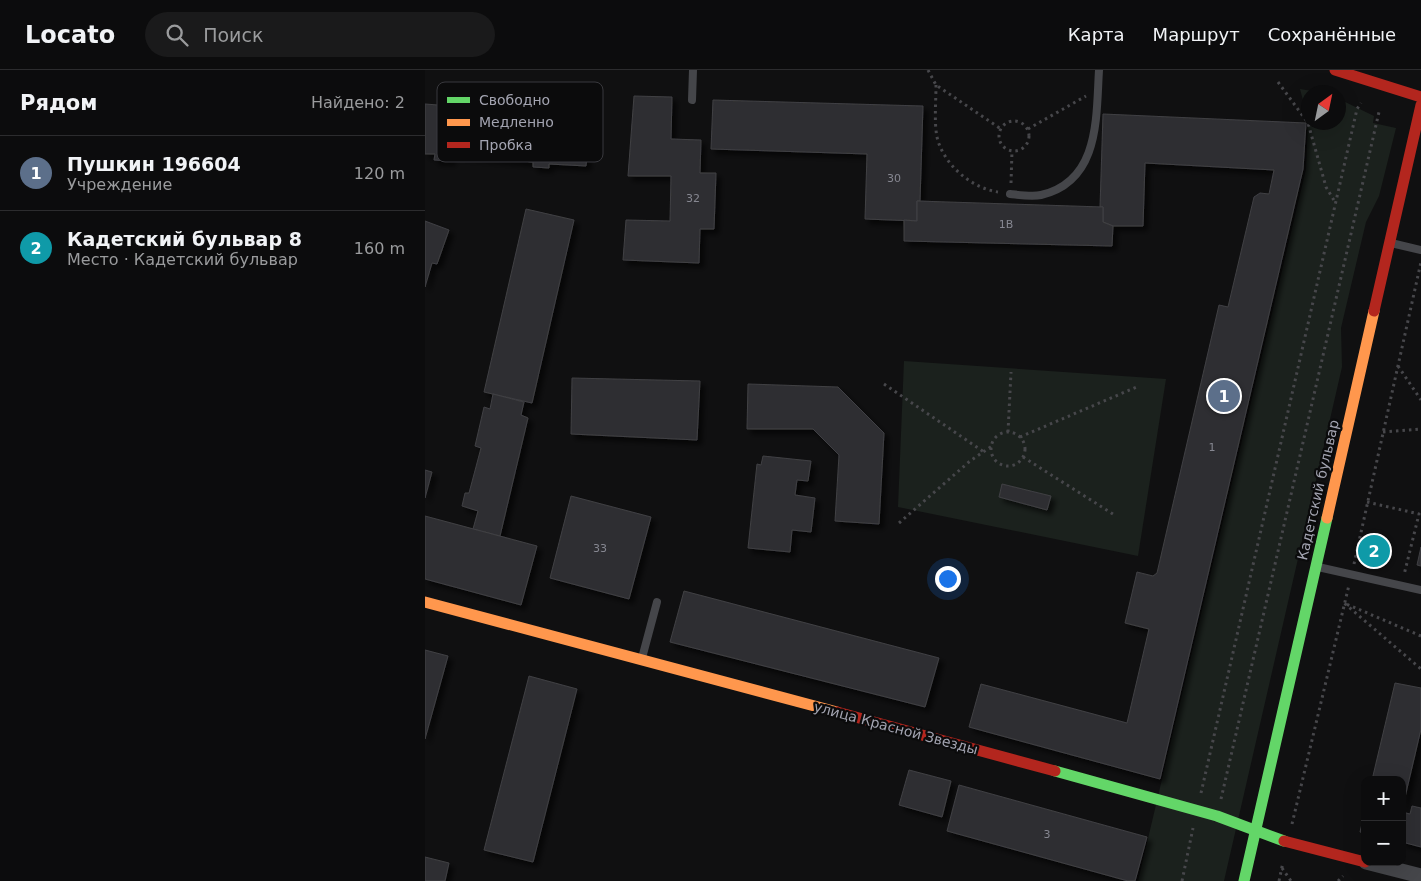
<!DOCTYPE html>
<html lang="ru">
<head>
<meta charset="utf-8">
<style>
  :root { --surface:#0c0c0d; --page:#1a1a1b; --text:#f1f3f6; --muted:#9a9b9d; --line:#2c2c2e; --accent:#707079 }
  body { margin:0; font-family:"DejaVu Sans",sans-serif; background:var(--page); color:var(--text) }
  .controls { position:absolute; right:15px; bottom:15px; display:grid; overflow:hidden; border-radius:10px; box-shadow:0 5px 20px #0002 }
  .controls button { width:45px; height:45px; display:grid; place-items:center; padding:0; border:0; border-bottom:1px solid var(--line); background:var(--surface); color:var(--text); font:25px sans-serif }
  .compass { position:absolute; left:876px; top:15px; width:45px; height:45px; border-radius:50%; background:var(--surface); box-shadow:0 5px 20px #0002; rotate:33deg }
  .you { position:absolute; left:522px; top:508px; width:18px; height:18px; margin:-12px; border:4px solid #fff; border-radius:50%; background:#1a73e8; box-shadow:0 0 0 8px #1a73e833 }
  .badge { display:grid; place-items:center; width:32px; height:32px; border-radius:50%; background:var(--accent); color:#fff; font-size:16px; font-weight:700 }
  .pin { position:absolute; translate:-50% -50%; border:2px solid #fff; box-shadow:0 1px 5px #0006 }
  .list { margin:0; padding:0; list-style:none }
  h2 { display:flex; justify-content:space-between; align-items:center; height:65px; margin:0; padding:0 20px; font-size:21px }
  h2 small { font-size:16px; font-weight:400; color:var(--muted) }
  .list li { display:grid; grid-template-columns:32px 1fr auto; gap:15px; align-items:center; box-sizing:border-box; height:75px; padding:0 20px; border-top:1px solid var(--line) }
  .list b { display:block; font-size:19px; white-space:nowrap }
  .list p { margin:0; font-size:16px; white-space:nowrap; color:var(--muted) }
  .list em { font-size:16px; font-style:normal; color:var(--muted) }
  .icon { flex:none; width:28px; height:28px; fill:none; stroke:currentColor; stroke-width:2; stroke-linecap:round; stroke-linejoin:round }
  .map { position:relative; flex:none; width:996px; height:811px; overflow:hidden }
  header { display:flex; align-items:center; gap:30px; box-sizing:border-box; height:70px; padding:0 25px; background:var(--surface); border-bottom:1px solid var(--line) }
  header strong { font-size:24px }
  nav { display:flex; gap:28px; margin-inline-start:auto; font-size:18px }
  .search { width:350px; height:45px; background:var(--page); display:flex; align-items:center; gap:12px; box-sizing:border-box; padding:0 18px; border-radius:28px; color:var(--muted); font-size:19px }
  main { display:flex }
  aside { flex:1; background:var(--surface) }
  .map>svg:first-child { display:block }
</style>
</head>
<body>
<header>
<strong>Locato</strong>
<div class="search"><svg class="icon" aria-label="search" viewBox="0 0 24 24"><circle cx="10" cy="10" r="6"/><path d="M15 15l6 6"/></svg>Поиск</div>
<nav><a>Карта</a><a>Маршрут</a><a>Сохранённые</a></nav>
</header>
<main>
<aside>
<h2>Рядом<small>Найдено: 2</small></h2>
<ul class="list">
<li><span class="badge" style="background:#5c6f8a">1</span><div><b>Пушкин 196604</b><p>Учреждение</p></div><em>120 m</em></li>
<li><span class="badge" style="background:#0f9aa8">2</span><div><b>Кадетский бульвар 8</b><p>Место · Кадетский бульвар</p></div><em>160 m</em></li>
</ul>
</aside>
<div class="map">
<svg width="996" height="811" viewBox="0 0 996 811">
  <defs>
    <filter id="shadow"><feDropShadow dx="4.5" dy="4.5" stdDeviation="2.5" flood-color="#0009"/></filter>
  </defs>
  <rect width="100%" height="100%" fill="#101011"/>
  <!-- green -->
  <g fill="#1b211d">
    <polygon points="875,19 893,22 884,22 884,52 914,52 914,29 949,46 948,53 971,58 954,126 941,152 916,258 917,297 799,811 713,811 881,99 883,49"/>
    <polygon points="479,291 741,309 713,486 473,437"/>
  </g>
  <!-- building -->
  <g fill="#2f2f32" stroke="#404044" filter="url(#shadow)">
    <polygon points="209,26 247,27 246,69 276,70 275,103 291,103 289,159 275,159 274,193 198,190 201,150 245,151 246,106 203,106"/>
    <polygon points="288,30 498,36 495,131 492,131 492,151 440,149 442,84 286,79"/>
    <polygon points="0,34 165,47 161,96 124,94 124,98 108,97 108,92 26,85 26,91 9,90 10,84 0,84"/>
    <polygon points="678,44 881,53 878,99 735,709 544,657 556,614 702,653 724,559 700,553 712,502 728,506 732,503 794,235 803,237 829,127 835,123 844,124 849,100 720,93 718,156 688,156 678,152 678,137 675,137"/>
    <polygon points="492,131 678,137 678,152 688,156 687,176 479,171 479,150 492,151"/>
    <polygon points="101,139 149,150 107,333 59,322"/>
    <polygon points="0,151 24,160 12,194 7,193 0,217"/>
    <polygon points="147,308 275,311 272,370 146,364"/>
    <polygon points="323,314 413,317 459,363 454,454 410,451 414,385 388,359 322,359"/>
    <polygon points="68,324 99,332 96,345 103,348 75,466 48,459 53,441 37,436 40,423 44,423 56,378 50,376 59,337 65,339"/>
    <polygon points="338,386 386,391 383,411 372,410 370,425 390,428 386,462 367,460 365,482 323,478 332,394 336,395"/>
    <polygon points="0,400 7,402 0,428"/>
    <polygon points="577,414 626,426 622,440 574,427"/>
    <polygon points="146,426 226,447 204,529 125,508"/>
    <polygon points="0,446 112,476 96,535 0,509"/>
    <polygon points="996,477 996,496 992,495"/>
    <polygon points="259,521 514,588 500,637 245,572"/>
    <polygon points="0,580 23,586 0,669"/>
    <polygon points="104,606 152,619 108,792 59,780"/>
    <polygon points="970,613 996,618 996,659 977,740 977,710 947,710"/>
    <polygon points="484,700 526,711 517,747 474,735"/>
    <polygon points="534,715 722,767 710,811 703,811 522,761"/>
    <polygon points="987,736 996,738 996,777 977,772 977,742 985,744"/>
    <polygon points="940,741 940,763 935,762"/>
    <polygon points="0,787 24,793 20,811 0,811"/>
  </g>
  <g fill="none" stroke-linecap="round" stroke-linejoin="round">
    <!-- path -->
    <g stroke="#47474b" stroke-width="3" stroke-dasharray="2.5 4" stroke-linecap="butt">
      <polyline points="503,0 511,15 576,59"/>
      <polyline points="853,12 883,53 901,117 910,132"/>
      <path d="M 511,15 C 511,31 509,52 512,67 C 518,94 546,118 573,122"/>
      <circle cx="589" cy="66" r="15"/>
      <polyline points="603,59 661,26"/>
      <polyline points="586,113 587,81"/>
      <polyline points="973,296 996,330"/>
      <polyline points="459,314 559,382"/>
      <polyline points="583,362 586,302"/>
      <polyline points="958,362 996,359"/>
      <circle cx="583" cy="379" r="17"/>
      <polyline points="595,367 714,316"/>
      <polyline points="598,387 691,446"/>
      <polyline points="942,432 994,444 979,505"/>
      <polyline points="474,453 545,391 567,376"/>
      <polyline points="929,494 996,192"/>
      <polyline points="996,566 919,533 996,599"/>
      <polyline points="776,723 932,39 936,33"/>
      <polyline points="796,729 954,42"/>
      <polyline points="867,754 924,515"/>
      <polyline points="857,798 866,811"/>
      <polyline points="757,811 768,758"/>
      <polyline points="854,811 858,792"/>
      <polyline points="913,811 918,806"/>
    </g>
    <!-- lane -->
    <g stroke="#45464a" stroke-width="8">
      <polyline points="267,30 268,0"/>
      <path d="M 585,124 C 595,125 607,127 616,125 C 675,111 671,48 674,0"/>
      <polyline points="966,173 996,180"/>
      <polyline points="893,497 996,520"/>
      <polyline points="217,588 232,532"/>
    </g>
    <!-- street -->
    <polyline stroke="#45464a" stroke-width="15" points="941,792 996,806"/>
    <!-- fast -->
    <g stroke="#63d668" stroke-width="11">
      <polyline points="630,701 792,746 859,771"/>
      <polyline points="819,811 902,448"/>
    </g>
    <!-- slow -->
    <g stroke="#ff974d" stroke-width="11">
      <polyline points="902,448 949,241"/>
      <polyline points="0,532 412,642"/>
    </g>
    <!-- jam -->
    <g stroke="#b3261e" stroke-width="11">
      <polyline points="910,0 996,27"/>
      <polyline points="949,241 996,35"/>
      <polyline points="412,642 630,701"/>
      <polyline points="859,771 940,792"/>
    </g>
  </g>
  <g text-anchor="middle" stroke-width="4.5" stroke-linejoin="round" paint-order="stroke">
    <!-- number labels -->
    <g font-size="11" fill="#868791">
      <text x="469" y="112">30</text>
      <text x="268" y="132">32</text>
      <text x="581" y="158">1В</text>
      <text x="787" y="381">1</text>
      <text x="175" y="482">33</text>
      <text x="622" y="768">3</text>
    </g>
    <!-- street labels -->
    <g font-size="14" fill="#a3a4b1" stroke="#0b0b0c">
      <text transform="translate(893 420) rotate(-77)" y="5">Кадетский бульвар</text>
      <text transform="translate(471 658) rotate(15)" y="5">улица Красной Звезды</text>
    </g>
  </g>
  <!-- legend -->
  <rect x="12" y="12" width="166" height="80" rx="8" fill="#0b0b0c" stroke="#39393e" stroke-width="1"/>
  <rect x="22" y="27" width="23" height="6" fill="#63d668"/>
  <rect x="22" y="49" width="23" height="7" fill="#ff974d"/>
  <rect x="22" y="72" width="23" height="6" fill="#b3261e"/>
  <g font-size="14" fill="#a3a4b1">
    <text x="54" y="35">Свободно</text>
    <text x="54" y="57">Медленно</text>
    <text x="54" y="80">Пробка</text>
  </g>
</svg>
<div class="controls">
<button>+</button>
<button>−</button>
</div>
<svg class="compass" viewBox="-18 -18 36 36"><path d="M0-13l5 13h-10z" fill="#e53935"/><path d="M0 13l5-13h-10z" fill="#9a9b9d"/></svg>
<div class="you"></div>
<div class="pin badge" style="left:799px;top:326px;background:#5c6f8a">1</div>
<div class="pin badge" style="left:949px;top:481px;background:#0f9aa8">2</div>
</div>
</main>
</body>
</html>
